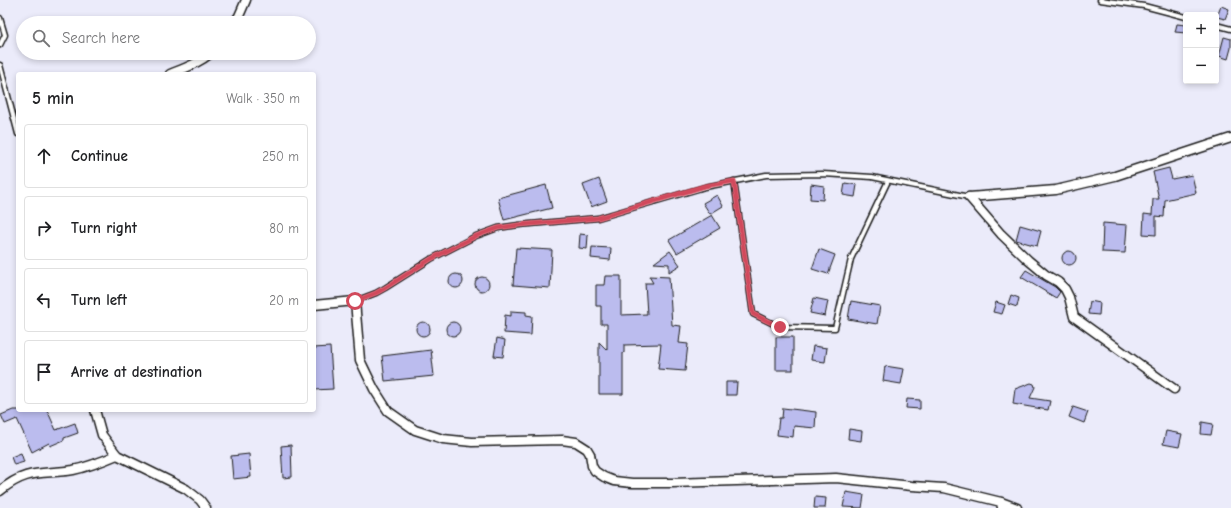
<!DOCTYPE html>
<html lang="en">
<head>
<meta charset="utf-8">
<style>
  :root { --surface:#fff; --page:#f6f6f6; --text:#202124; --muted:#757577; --line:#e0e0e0 }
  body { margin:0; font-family:"Comic Neue",sans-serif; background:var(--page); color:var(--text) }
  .controls { position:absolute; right:12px; top:12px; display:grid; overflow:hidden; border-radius:4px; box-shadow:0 2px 6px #0003 }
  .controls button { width:36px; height:36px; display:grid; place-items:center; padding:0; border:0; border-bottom:1px solid var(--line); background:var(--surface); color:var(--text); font:20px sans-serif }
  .stop { position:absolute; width:12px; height:12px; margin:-9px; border:3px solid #d1495b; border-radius:50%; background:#fff }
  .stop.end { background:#d1495b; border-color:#fff; box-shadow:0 1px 4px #0008 }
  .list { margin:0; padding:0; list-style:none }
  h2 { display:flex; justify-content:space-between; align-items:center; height:52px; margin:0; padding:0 16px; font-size:17px }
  h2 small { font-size:13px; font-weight:400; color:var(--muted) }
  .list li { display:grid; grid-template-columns:26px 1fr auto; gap:12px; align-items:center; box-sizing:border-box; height:64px; margin:0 8px 8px; padding:0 8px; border:1px solid var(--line); border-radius:4px }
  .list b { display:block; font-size:15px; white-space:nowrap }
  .list em { font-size:13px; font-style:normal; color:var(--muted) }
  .icon { flex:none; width:22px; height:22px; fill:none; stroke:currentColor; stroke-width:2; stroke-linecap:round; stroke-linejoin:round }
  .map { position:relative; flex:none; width:1231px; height:508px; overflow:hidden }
  .search { position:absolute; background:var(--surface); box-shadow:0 2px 6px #0003; left:16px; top:16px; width:300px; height:44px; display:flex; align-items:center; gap:10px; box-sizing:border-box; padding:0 14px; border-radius:22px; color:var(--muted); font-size:15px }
  .panel { position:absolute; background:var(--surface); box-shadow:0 2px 6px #0003; left:16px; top:72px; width:300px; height:340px; border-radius:4px }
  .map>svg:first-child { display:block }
</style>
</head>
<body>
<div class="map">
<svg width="1231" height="508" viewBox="0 0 1231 508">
  <rect width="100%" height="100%" fill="#ebebfa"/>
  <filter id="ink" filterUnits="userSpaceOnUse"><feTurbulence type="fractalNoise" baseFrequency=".025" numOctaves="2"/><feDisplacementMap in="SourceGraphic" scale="8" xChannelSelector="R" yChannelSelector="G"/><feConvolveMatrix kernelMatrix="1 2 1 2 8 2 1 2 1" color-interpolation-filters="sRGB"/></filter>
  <g filter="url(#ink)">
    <!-- building -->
    <g fill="#bbbcee" stroke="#1c1c1c">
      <polygon points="1221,6 1229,9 1225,19 1217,17"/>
      <polygon points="1177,24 1186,25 1186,33 1175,32"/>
      <polygon points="1224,37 1231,39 1231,48 1228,59 1219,56"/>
      <polygon points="1169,168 1172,179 1192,175 1196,193 1165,200 1164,217 1156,216 1156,235 1143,234 1144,214 1152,215 1153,199 1159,199 1153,172"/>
      <polygon points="599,179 607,201 591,207 583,185"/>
      <polygon points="845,183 857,185 855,197 843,195"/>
      <polygon points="811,184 824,186 823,200 810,199"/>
      <polygon points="546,185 552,208 504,220 498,198"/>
      <polygon points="717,195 723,206 710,214 703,203"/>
      <polygon points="712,215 720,228 677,253 669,240"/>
      <polygon points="1103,223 1127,225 1125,253 1102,252"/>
      <polygon points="1020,225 1041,231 1037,246 1016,240"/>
      <polygon points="580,234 588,235 587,249 579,248"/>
      <polygon points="592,247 611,248 610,260 591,258"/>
      <polygon points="516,248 552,250 550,288 513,285"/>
      <polygon points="819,249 835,255 828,274 812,269"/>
      <polygon points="670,251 680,265 669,272 669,264 654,263"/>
      <circle cx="1069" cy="258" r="7"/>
      <polygon points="1026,270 1055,287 1060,292 1056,298 1021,277"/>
      <circle cx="456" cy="281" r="7"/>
      <polygon points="605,276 621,276 621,315 647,314 645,283 653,283 649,276 669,277 672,325 681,326 679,343 688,344 685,371 658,369 661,344 624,345 624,353 623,353 623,394 599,394 599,342 607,350 607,324 601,324 601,306 596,306 596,285 604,285"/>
      <circle cx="482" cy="284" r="7"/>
      <polygon points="1011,295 1019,298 1017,307 1008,304"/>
      <polygon points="814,298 828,301 825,316 810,313"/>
      <polygon points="851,301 880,306 877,324 848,319"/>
      <polygon points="1090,301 1100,303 1099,315 1088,314"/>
      <polygon points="996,302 1005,305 1002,314 993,312"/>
      <polygon points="511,311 526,312 526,315 532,316 531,335 504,333 505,315 511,316"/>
      <circle cx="453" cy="329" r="7"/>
      <circle cx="423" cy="329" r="7"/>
      <rect x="776" y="337" width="17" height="33"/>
      <polygon points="497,338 505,340 503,357 494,356"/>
      <polygon points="813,346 827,348 825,362 811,360"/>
      <polygon points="330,347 333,389 314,390 314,348"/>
      <polygon points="431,350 434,376 385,381 382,356"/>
      <polygon points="885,366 904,369 901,384 883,381"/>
      <polygon points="726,382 737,382 736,395 726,395"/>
      <polygon points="1031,383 1034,384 1035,387 1030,398 1050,401 1048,410 1013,404 1015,389"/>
      <polygon points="907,399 920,400 920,409 906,408"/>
      <polygon points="1073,407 1088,412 1084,423 1069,417"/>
      <polygon points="783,408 816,412 815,428 794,426 793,437 777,435 779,418 782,418"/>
      <polygon points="13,410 47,410 56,430 75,423 78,433 64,438 64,440 50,446 49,443 32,452 17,419 5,424 1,415"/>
      <polygon points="1202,422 1213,424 1211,435 1201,434"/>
      <polygon points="849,429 862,431 861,441 848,439"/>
      <polygon points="1166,431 1182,434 1179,447 1163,444"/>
      <polygon points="291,445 292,477 283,478 281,446"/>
      <polygon points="21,453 24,462 14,465 11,457"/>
      <polygon points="249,454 251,477 233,479 231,456"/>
      <polygon points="846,492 864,495 862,508 843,507"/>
      <polygon points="815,497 826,498 825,508 814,508"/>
    </g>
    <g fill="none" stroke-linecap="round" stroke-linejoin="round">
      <defs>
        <g id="service">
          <polyline points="1100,0 1144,6 1186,17"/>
          <polyline points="0,18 5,35 0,45"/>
          <polyline points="1216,25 1231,29"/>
          <polyline points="0,65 18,134"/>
          <polyline points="734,181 753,314 780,327 835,328 851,259 888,181"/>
          <polyline points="355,301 376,293 385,288 431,259 476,236 498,228 519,225 598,218 705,187 766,175 823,174 872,177 969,197"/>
        </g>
        <g id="minor">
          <polyline points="234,23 239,16 246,0"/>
          <path d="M 170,74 C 185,68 199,63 211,53"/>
          <polyline points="969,197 1001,234 1028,260 1046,275 1058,282 1065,289 1069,297 1074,317 1174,389"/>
          <polyline points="969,197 1056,190 1115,176 1231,138"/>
          <polyline points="314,305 355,301 360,360 374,389 388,411 415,430 443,439 472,442 562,440 576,442 587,449 590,454 592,466 595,471 604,477 614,481 632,483 672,483 836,478 912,486 944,488 1001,502 1002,508"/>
          <polyline points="95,410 102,435 117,455 186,489 200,500 206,508"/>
          <path d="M 0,491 C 27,468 43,475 73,470 C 88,467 103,461 117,455"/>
          <polyline points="1001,502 1017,508"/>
        </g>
      </defs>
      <!-- service casing -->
      <use href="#service" stroke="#1c1c1c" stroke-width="7"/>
      <!-- minor casing -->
      <use href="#minor" stroke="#1c1c1c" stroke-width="11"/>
      <!-- service -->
      <use href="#service" stroke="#fff" stroke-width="4"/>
      <!-- minor -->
      <use href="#minor" stroke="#fff" stroke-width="8"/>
    </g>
  </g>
  <g fill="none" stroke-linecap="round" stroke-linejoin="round" filter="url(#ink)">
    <!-- route -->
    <polyline stroke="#d1495b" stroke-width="5" points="355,301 376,293 385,288 431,259 476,236 498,228 519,225 598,218 705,186 734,181 753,314 780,327"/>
  </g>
</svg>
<div class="controls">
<button>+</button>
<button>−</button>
</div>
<div class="stop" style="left:355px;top:301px"></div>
<div class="stop end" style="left:780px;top:327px"></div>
<div class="search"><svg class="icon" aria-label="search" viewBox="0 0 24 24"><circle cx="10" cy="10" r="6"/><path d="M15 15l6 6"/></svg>Search here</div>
<section class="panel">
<h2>5 min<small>Walk · 350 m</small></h2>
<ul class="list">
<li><svg class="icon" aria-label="ahead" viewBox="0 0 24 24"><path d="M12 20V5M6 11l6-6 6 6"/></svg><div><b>Continue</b></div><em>250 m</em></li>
<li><svg class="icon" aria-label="right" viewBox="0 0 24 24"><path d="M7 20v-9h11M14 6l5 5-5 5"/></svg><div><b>Turn right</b></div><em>80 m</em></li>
<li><svg class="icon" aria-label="left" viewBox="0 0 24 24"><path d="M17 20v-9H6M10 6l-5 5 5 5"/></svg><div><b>Turn left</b></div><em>20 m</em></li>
<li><svg class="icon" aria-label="arrive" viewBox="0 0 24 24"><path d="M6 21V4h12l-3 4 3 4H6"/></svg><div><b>Arrive at destination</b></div></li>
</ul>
</section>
</div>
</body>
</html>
